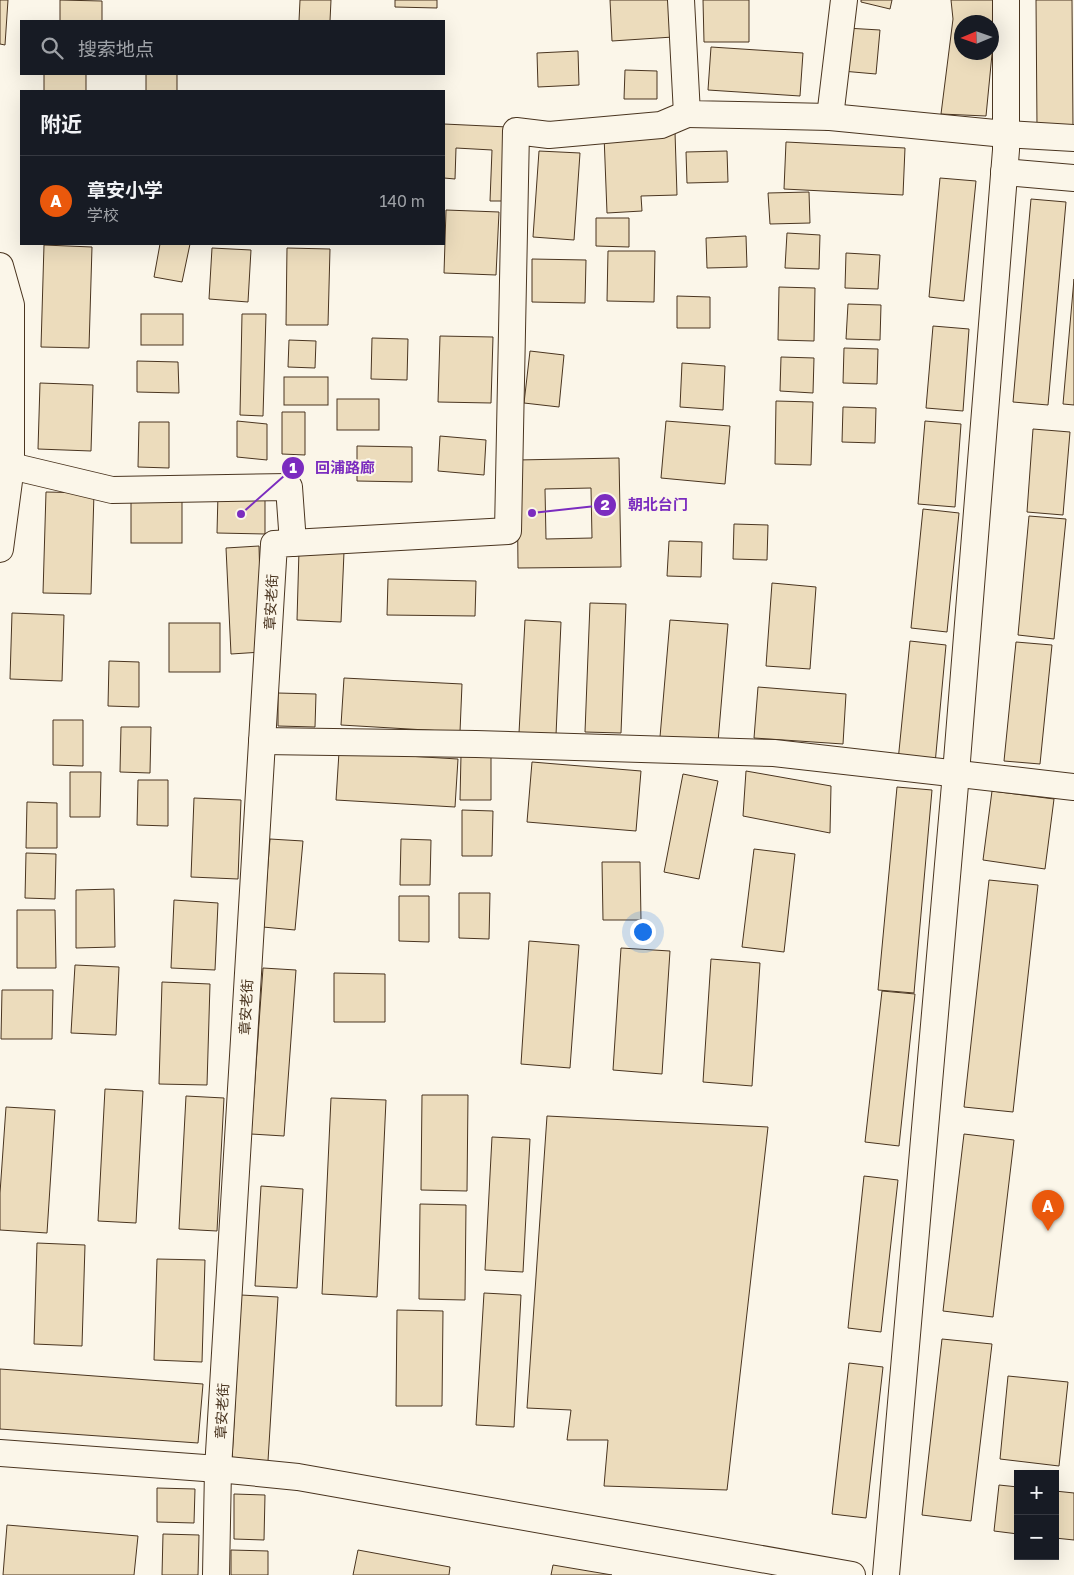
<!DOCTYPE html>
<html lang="zh">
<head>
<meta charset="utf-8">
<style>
  :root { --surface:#171b24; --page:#20242c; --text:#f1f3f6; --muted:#9ea1a6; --line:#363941; --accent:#ea580c }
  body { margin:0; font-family:"Golos Text","Noto Sans SC",sans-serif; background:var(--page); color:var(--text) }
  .controls { position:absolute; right:15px; bottom:15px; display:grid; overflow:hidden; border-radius:0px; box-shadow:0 5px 20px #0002 }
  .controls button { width:45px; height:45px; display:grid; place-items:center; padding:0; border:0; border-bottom:1px solid var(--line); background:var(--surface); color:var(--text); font:25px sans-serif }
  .compass { position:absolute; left:954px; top:15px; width:45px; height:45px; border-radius:50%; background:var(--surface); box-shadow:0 5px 20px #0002; rotate:268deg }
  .you { position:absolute; left:642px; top:931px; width:18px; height:18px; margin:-12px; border:4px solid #fff; border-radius:50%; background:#1a73e8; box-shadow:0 0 0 8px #1a73e833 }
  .badge { display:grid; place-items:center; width:32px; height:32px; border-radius:50%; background:var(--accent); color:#fff; font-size:16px; font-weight:700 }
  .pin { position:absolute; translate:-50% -41px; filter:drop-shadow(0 1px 2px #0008) }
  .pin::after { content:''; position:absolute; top:26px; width:18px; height:15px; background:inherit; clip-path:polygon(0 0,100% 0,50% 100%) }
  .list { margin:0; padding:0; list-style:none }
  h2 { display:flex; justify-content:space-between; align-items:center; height:65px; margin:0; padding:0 20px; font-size:21px }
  h2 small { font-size:16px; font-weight:400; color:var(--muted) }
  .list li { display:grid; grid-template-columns:32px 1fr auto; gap:15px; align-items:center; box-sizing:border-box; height:90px; padding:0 20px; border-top:1px solid var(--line) }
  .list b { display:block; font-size:19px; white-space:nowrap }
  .list p { margin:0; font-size:16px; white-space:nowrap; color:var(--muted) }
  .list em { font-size:16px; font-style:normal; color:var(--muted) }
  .icon { flex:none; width:28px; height:28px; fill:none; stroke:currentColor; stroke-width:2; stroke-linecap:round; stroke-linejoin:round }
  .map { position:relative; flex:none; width:1074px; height:1575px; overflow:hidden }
  .search { position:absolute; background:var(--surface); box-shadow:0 5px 20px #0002; left:20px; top:20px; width:425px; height:55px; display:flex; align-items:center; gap:12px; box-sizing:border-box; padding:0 18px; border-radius:0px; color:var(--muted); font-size:19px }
  .panel { position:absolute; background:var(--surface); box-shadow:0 5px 20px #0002; left:20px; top:90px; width:425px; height:155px; border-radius:0px }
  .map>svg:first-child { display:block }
</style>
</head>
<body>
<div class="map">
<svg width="1074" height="1575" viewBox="0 0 1074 1575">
  <rect width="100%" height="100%" fill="#fbf6e9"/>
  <!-- building -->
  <g fill="#ecdcbc" stroke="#4a3520" fill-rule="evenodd">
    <polygon points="0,0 8,0 5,45 0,44"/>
    <polygon points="60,0 102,1 102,21 60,21"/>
    <polygon points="300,0 331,0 330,21 299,21"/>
    <polygon points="395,0 437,0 437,8 395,7"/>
    <polygon points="610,0 671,0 673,37 612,41"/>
    <polygon points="703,0 749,0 749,42 704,42"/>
    <polygon points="861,0 892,0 890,9 861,2"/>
    <path d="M 951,0 L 995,0 L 996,13 L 986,116 L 941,114 L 953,19 ZM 962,22 L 992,22 L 992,52 L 962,52 Z"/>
    <polygon points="1036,0 1072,0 1073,128 1037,128"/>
    <polygon points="846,28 880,30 876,74 842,71"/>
    <polygon points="711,47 803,53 800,96 708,90"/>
    <polygon points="578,51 579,85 538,87 537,53"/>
    <polygon points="625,70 657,71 657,99 624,99"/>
    <rect x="44" y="74" width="42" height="17"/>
    <rect x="146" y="74" width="31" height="17"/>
    <polygon points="444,124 508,127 505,201 490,201 492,150 456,148 455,179 444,178"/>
    <polygon points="675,132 677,195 641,196 642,211 607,213 604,135"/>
    <polygon points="786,142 905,148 903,195 784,189"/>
    <polygon points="539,151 580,153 574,240 533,237"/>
    <polygon points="727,151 728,182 687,183 686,152"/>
    <polygon points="940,178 976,181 964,301 929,297"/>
    <polygon points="809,192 810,223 770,224 768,193"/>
    <polygon points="1031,199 1066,202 1048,405 1013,402"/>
    <polygon points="446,210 499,212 496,275 444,273"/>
    <polygon points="596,218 629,218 629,247 596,246"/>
    <polygon points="787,233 820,235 819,269 785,268"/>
    <polygon points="746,236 747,267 707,268 706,238"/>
    <polygon points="160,244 190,244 182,282 154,277"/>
    <polygon points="44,245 92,247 89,348 41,347"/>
    <polygon points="212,248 251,250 248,302 209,299"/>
    <polygon points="287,248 330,249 328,325 286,325"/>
    <polygon points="608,251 655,251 654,302 607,301"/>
    <polygon points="846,253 880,255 878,289 845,288"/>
    <polygon points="532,259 586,260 585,303 532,302"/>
    <polygon points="1074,279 1074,405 1063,404"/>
    <polygon points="779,287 815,288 814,341 778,340"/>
    <polygon points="677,296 710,297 710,328 677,328"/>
    <polygon points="848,304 881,305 880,340 846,339"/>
    <rect x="141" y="314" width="42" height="31"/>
    <polygon points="242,314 266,314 263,416 240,415"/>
    <polygon points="933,326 969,329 963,411 926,408"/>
    <polygon points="440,336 493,337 491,403 438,402"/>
    <polygon points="372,338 408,339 407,380 371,379"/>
    <polygon points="289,340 316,341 315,368 288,367"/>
    <polygon points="844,348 878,349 877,384 843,383"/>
    <polygon points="530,351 564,355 559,407 524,403"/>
    <polygon points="781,357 814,358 813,393 780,391"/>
    <polygon points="137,361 178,362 179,393 137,392"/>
    <polygon points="682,363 725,366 723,410 680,407"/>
    <rect x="284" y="377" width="44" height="28"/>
    <polygon points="40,383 93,385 91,451 38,449"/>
    <rect x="337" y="399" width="42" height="31"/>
    <polygon points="776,401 813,402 811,465 775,464"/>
    <polygon points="843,407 876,408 875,443 842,442"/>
    <polygon points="282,412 305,412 305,455 282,454"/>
    <polygon points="237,421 267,424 267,460 237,457"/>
    <polygon points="666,421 730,426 725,484 661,478"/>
    <polygon points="925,421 961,424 955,507 918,504"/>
    <polygon points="139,422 169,422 169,468 138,467"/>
    <polygon points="1033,429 1070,432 1063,515 1027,512"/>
    <polygon points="440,436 486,440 484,475 438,471"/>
    <polygon points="357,446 412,447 412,482 357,481"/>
    <path d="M 619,458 L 621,567 L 518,568 L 517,460 ZM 591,488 L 592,538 L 546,539 L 545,489 Z"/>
    <polygon points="46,492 94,493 91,594 43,593"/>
    <rect x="131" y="494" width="51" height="49"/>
    <polygon points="218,494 265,495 265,534 217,533"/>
    <polygon points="923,509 959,513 947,632 911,628"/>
    <polygon points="1029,516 1066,519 1054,639 1018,635"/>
    <polygon points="734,524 768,525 767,560 733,559"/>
    <polygon points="669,541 702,542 701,577 667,576"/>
    <polygon points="259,546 262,652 231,654 226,548"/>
    <polygon points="299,550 344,552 341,622 297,620"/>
    <polygon points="388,579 476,581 475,616 387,615"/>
    <polygon points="772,583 816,587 810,669 766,666"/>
    <polygon points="590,603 626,604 621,733 585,732"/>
    <polygon points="12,613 64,615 62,681 10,679"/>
    <polygon points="525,620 561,622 556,735 519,733"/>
    <polygon points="670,620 728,624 718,742 660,737"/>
    <rect x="169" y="623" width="51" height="49"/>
    <polygon points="910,641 946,645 935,764 898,761"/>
    <polygon points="1016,642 1052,645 1040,764 1004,761"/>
    <polygon points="109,661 139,662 139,707 108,706"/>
    <polygon points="344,678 462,684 460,732 341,725"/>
    <polygon points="758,687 846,694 843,744 754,738"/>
    <polygon points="278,693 316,694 315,727 278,726"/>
    <polygon points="53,720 83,720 83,766 53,765"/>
    <polygon points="121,727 151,727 150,773 120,772"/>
    <polygon points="339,752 458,759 455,807 336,800"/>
    <polygon points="461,755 491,755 491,800 460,800"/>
    <polygon points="532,762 641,771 636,831 527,822"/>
    <polygon points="746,771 831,786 830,833 743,816"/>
    <polygon points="70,772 101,772 100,817 70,817"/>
    <polygon points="683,774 718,781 699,879 664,872"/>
    <polygon points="138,780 168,780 168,826 137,825"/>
    <polygon points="897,787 932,790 914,993 878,990"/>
    <polygon points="992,791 1054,799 1045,869 983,860"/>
    <polygon points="194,798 241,800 238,879 191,877"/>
    <polygon points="27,802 57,803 57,848 26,848"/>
    <polygon points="462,810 493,811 492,856 462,856"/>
    <polygon points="270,839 303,841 295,930 263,927"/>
    <polygon points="401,839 431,840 430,885 400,885"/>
    <polygon points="754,849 795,854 784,952 742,947"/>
    <polygon points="26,853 56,854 55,899 25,898"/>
    <polygon points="602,862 640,862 641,920 603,920"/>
    <polygon points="989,880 1038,885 1013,1112 964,1107"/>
    <polygon points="114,889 115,947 76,948 76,890"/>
    <polygon points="459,893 490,893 489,939 459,938"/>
    <polygon points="399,896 429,896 429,942 399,941"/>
    <polygon points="174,900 218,903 215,970 171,968"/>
    <polygon points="17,910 55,910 56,968 17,968"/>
    <polygon points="529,941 579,945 570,1068 521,1064"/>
    <polygon points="621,948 670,951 662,1074 613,1070"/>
    <polygon points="711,959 760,963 752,1086 703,1082"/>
    <polygon points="75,965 119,967 116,1035 71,1033"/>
    <polygon points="263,968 296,970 284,1136 251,1134"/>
    <polygon points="334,973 385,974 385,1022 334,1022"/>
    <polygon points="162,982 210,984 207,1085 159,1084"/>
    <polygon points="2,990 53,990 52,1039 1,1039"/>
    <polygon points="882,991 915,994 899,1146 865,1142"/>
    <polygon points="105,1089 143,1091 136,1223 98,1221"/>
    <polygon points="422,1095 468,1095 467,1191 421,1190"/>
    <polygon points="186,1096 224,1098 217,1231 179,1229"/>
    <polygon points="331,1098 386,1100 377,1297 322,1294"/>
    <polygon points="6,1107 55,1110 47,1233 0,1230 0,1193"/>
    <polygon points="547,1116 768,1127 727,1490 604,1486 608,1440 567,1440 571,1410 527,1408"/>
    <polygon points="964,1134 1014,1140 993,1317 943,1311"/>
    <polygon points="492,1137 530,1139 523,1272 485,1270"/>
    <polygon points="864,1176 898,1180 881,1332 848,1328"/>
    <polygon points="261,1186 303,1189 297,1288 255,1286"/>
    <polygon points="420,1204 466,1205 465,1300 419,1299"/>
    <polygon points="37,1243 85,1245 82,1346 34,1344"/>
    <polygon points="157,1259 205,1260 202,1362 154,1360"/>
    <polygon points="484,1293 521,1295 514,1427 476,1425"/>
    <polygon points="241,1295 278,1297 268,1461 232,1459"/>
    <polygon points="397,1310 443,1311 442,1406 396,1406"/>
    <polygon points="942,1339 992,1344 971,1521 922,1515"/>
    <polygon points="849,1363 883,1367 866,1518 832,1514"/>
    <polygon points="0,1369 203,1384 198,1443 0,1429"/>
    <polygon points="1008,1376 1068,1382 1059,1466 1000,1459"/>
    <polygon points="999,1485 1018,1487 1018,1534 994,1531"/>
    <polygon points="157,1488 195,1489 194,1523 157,1522"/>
    <polygon points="1055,1491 1074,1493 1074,1540 1055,1538"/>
    <polygon points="234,1494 265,1495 264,1540 234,1539"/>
    <polygon points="7,1525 138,1536 134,1575 3,1575"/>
    <polygon points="163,1534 199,1535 198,1575 162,1575"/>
    <polygon points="231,1550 268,1551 268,1575 231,1575"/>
    <polygon points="358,1550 450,1567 449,1575 353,1575"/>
    <polygon points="553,1565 612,1575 551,1575"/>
  </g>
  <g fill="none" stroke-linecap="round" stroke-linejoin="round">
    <defs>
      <g id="minor">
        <polyline points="681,0 687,114 830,117 1005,134 1074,138"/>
        <polyline points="830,117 844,0"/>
        <polyline points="1004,172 1074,178"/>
        <polyline points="0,266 11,305 11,466 0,549"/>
        <polyline points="11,466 112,490 289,487 293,543"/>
        <polyline points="262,741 476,744 774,753 1074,787"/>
        <polyline points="0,1453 218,1469 298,1477 852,1575"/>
        <polyline points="216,1575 218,1469 274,544 508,531 516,131 549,135 661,125 687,114"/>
        <polyline points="886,1575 956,773 1006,150 1006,0"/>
      </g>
    </defs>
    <!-- minor casing -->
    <use href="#minor" stroke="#4a3520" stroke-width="28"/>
    <!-- minor -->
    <use href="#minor" stroke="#fbf6e9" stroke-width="26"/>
  </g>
  <g text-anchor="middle" stroke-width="4" stroke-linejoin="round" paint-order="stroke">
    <!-- street labels -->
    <g font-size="14" fill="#4a3520" stroke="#fbf6e9">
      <text transform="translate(271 602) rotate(-87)" y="5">章安老街</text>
      <text transform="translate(246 1007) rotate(-87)" y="5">章安老街</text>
      <text transform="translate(222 1411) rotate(-87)" y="5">章安老街</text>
    </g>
  </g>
  <!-- callouts -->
  <path fill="none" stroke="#7b2cbf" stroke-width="2" d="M241 514L293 468M532 513L605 505"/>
  <g fill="#7b2cbf" stroke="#fbf6e9" stroke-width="2">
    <circle cx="241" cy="514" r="5"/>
    <circle cx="532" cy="513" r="5"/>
    <circle cx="293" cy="468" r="12"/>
    <circle cx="605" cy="505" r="12"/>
  </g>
  <g font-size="15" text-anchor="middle" font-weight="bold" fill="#fff">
    <text x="293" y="473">1</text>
    <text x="605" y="510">2</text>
  </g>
  <g font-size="15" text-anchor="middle" font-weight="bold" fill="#7b2cbf" stroke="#fbf6e9" stroke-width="4" stroke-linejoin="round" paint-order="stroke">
    <text x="345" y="473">回浦路廊</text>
    <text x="658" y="510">朝北台门</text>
  </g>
</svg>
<div class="controls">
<button>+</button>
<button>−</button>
</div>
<svg class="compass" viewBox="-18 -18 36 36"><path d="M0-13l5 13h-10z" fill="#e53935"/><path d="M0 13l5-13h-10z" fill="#9ea1a6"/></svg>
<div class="you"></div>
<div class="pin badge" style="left:1048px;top:1231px">A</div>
<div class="search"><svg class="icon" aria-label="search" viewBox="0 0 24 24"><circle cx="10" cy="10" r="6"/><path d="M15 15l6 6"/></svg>搜索地点</div>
<section class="panel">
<h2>附近<small></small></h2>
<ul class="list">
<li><span class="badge">A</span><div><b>章安小学</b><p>学校</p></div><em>140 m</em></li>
</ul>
</section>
</div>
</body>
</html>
